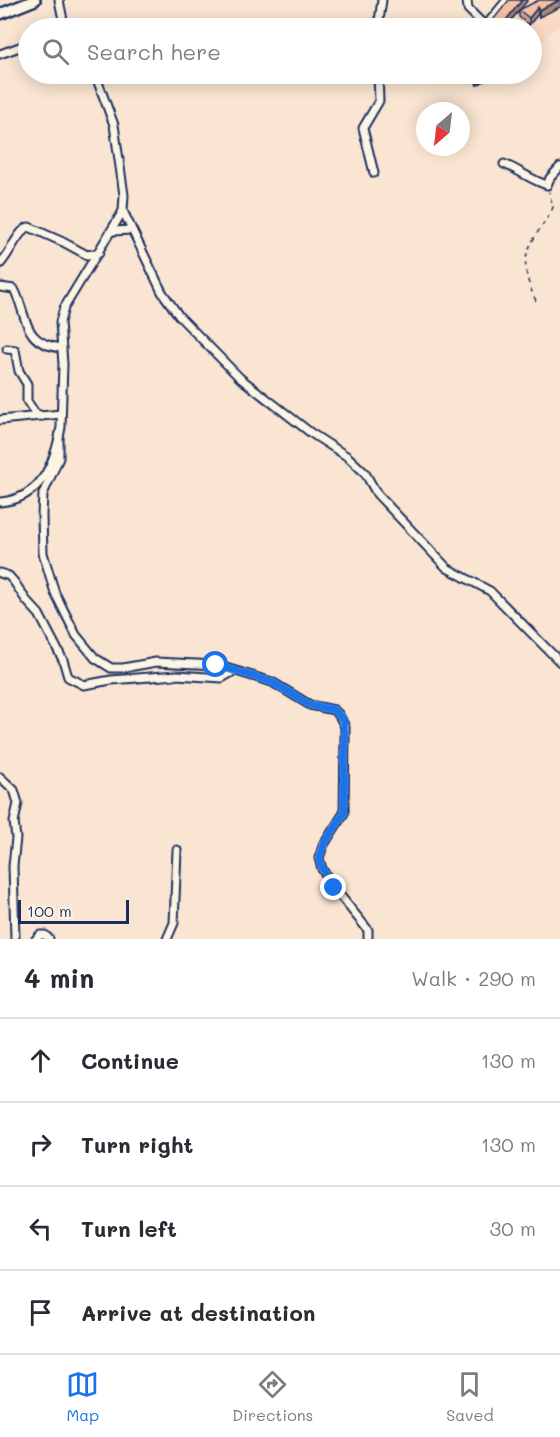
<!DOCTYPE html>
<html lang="en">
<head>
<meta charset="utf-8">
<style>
  :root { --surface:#fff; --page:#f2f2f3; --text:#2b2b33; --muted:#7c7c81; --line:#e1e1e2; --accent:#1a73e8 }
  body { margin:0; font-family:Mali,sans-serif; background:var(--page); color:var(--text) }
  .compass { position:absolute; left:416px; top:102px; width:54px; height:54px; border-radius:50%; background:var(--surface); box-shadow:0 3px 15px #0003; rotate:208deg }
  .scale { position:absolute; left:18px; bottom:15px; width:111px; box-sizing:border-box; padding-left:6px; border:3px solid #1b2f5e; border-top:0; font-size:16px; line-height:21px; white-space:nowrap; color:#1b2f5e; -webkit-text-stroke:4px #fcf5e5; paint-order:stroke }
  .stop { position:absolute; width:18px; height:18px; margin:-14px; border:4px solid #1a73e8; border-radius:50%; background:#fff }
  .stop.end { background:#1a73e8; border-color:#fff; box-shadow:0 2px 6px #0008 }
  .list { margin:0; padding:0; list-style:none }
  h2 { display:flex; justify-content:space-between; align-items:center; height:78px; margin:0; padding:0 24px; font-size:26px }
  h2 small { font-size:20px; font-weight:400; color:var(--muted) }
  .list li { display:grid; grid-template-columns:39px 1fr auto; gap:18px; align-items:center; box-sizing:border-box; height:84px; padding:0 24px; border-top:2px solid var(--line) }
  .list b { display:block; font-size:22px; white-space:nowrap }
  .list em { font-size:20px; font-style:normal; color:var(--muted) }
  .icon { flex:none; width:33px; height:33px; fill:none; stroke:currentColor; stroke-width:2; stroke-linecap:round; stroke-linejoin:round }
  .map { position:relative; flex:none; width:560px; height:939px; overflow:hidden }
  .search { position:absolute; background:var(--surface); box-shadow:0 3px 15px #0003; left:18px; right:18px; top:18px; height:66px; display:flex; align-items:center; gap:15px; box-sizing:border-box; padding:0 21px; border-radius:33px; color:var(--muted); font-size:22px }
  .sheet { height:414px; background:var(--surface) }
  nav { display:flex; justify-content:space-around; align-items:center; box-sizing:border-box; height:84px; border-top:2px solid var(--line); background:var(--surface); font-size:16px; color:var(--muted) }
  nav a { display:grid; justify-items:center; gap:3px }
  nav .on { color:var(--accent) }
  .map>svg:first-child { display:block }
</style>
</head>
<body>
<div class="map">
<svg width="560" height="939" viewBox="0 0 560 939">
  <rect width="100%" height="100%" fill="#fae5d2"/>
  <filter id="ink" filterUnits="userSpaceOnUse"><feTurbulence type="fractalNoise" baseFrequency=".0167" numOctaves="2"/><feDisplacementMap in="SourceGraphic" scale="12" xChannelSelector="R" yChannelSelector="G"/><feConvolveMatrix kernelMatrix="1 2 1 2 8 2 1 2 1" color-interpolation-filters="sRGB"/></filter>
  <g filter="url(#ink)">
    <!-- built -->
    <polygon fill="#f8dac4" points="510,0 560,0 560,24 532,50 532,28 485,28"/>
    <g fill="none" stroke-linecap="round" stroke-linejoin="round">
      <defs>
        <g id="minor">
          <polyline points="59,0 63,20 70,28"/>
          <polyline points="467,0 468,9 486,27"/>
          <polyline points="105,28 146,26"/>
          <polyline points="378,28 382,0"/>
          <polyline points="484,28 507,0"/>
          <polyline points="0,54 28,44"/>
          <polyline points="95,74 114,125 124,195 123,211 162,292 179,316 240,378 311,433 348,457 365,473 377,494 447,568 490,591 560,662"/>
          <path d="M 504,164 C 519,170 531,180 547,185 L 550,178 L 560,167"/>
          <polyline points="374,173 363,128 379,101 378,74"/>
          <polyline points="113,231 131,230"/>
          <path d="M 0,264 C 10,254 18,230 29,227 L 63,242 L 87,255 L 99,253"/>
          <path d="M 0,287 L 14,289 C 28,315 21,344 62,348"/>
          <polyline points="7,349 15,350 19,371 27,384 27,401 35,413 42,416"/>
          <polyline points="0,420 61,414"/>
          <polyline points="59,437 59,458 43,494 42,515 43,553 55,593 76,635 95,658 111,668 123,668 156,662 216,665 272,682 310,705 334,710 339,715 345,727 345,736 344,813 323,846 319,858 322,869 334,888 368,930 368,939"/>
          <path d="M 0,502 C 41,499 55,463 61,427 L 63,364 L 60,322 L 64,308 L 123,211"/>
          <polyline points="0,573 9,576 15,583 26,600 39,614 63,660 68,677 84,685 111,680 177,675 222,678 234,671"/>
          <polyline points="0,777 14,790 18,803 14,822 16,838 13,866 15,939"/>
          <polyline points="36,939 40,935 45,935 49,939"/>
          <polyline points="167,939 174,923 177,850"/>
        </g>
        <polyline id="secondary" points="0,14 35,0"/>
      </defs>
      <!-- minor casing -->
      <use href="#minor" stroke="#1b2f5e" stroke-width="11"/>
      <!-- secondary casing -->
      <use href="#secondary" stroke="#1b2f5e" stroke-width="14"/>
      <!-- path -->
      <path stroke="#1b2f5e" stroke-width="1.5" stroke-dasharray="4.5 4.5" stroke-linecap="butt" d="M 536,301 C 516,258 527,249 551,212 L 553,207 L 549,192"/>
      <!-- minor -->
      <use href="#minor" stroke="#fcf5e5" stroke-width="7"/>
      <!-- secondary -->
      <use href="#secondary" stroke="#fcf5e5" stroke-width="9"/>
    </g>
    <!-- wall -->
    <g fill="#d2a68e" stroke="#1b2f5e" stroke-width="1.5">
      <polygon points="560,0 539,17 538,14 529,25 519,17 519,11 505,27 506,28 489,28 489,25 520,10"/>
      <polygon points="471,74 497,74 477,85"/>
    </g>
    <!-- shaded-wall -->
    <g fill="#ab8774" stroke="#1b2f5e" stroke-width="1.5">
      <polygon points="522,0 528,0 504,28 502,25"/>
      <polygon points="560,0 560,7 539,17 539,10"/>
      <polygon points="538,7 538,14 529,25 529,18"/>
      <polygon points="486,74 497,74 477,85 477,78"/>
    </g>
    <!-- building -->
    <g fill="#f4c1a5" stroke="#1b2f5e" stroke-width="1.5">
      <polygon points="509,0 522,0 502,25 506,28 493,28 489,25"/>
      <polygon points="539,0 560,0 539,10 538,7 529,18 519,10"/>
      <polygon points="475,74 486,74 477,78"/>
    </g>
  </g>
  <g fill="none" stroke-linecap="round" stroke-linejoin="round" filter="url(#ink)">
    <!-- route -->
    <polyline stroke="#1a73e8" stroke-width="8" points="216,665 272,682 310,705 334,710 343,720 345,736 344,813 323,846 319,858 322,868 334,888"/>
  </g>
</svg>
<svg class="compass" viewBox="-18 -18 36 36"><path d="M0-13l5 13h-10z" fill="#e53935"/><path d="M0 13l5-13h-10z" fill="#7c7c81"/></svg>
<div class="scale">100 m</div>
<div class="stop" style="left:216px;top:665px"></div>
<div class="stop end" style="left:334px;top:888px"></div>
<div class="search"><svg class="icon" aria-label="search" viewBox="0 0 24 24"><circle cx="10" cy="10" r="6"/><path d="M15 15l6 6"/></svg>Search here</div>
</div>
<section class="sheet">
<h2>4 min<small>Walk · 290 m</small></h2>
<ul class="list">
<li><svg class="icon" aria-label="ahead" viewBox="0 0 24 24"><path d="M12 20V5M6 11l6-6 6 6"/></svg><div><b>Continue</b></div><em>130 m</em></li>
<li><svg class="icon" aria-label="right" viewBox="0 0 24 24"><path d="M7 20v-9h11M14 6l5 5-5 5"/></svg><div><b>Turn right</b></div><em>130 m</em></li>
<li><svg class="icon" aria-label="left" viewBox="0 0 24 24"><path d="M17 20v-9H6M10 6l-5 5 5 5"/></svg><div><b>Turn left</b></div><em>30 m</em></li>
<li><svg class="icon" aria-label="arrive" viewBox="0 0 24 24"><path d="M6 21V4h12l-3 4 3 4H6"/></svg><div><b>Arrive at destination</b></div></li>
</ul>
</section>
<nav>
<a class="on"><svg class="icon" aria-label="map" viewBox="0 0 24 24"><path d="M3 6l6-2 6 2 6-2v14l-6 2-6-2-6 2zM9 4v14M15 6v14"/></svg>Map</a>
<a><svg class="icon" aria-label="directions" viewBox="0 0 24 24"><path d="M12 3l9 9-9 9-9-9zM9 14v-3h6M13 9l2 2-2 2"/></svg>Directions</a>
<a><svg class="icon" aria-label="saved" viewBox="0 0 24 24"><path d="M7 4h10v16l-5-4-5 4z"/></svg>Saved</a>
</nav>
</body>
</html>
